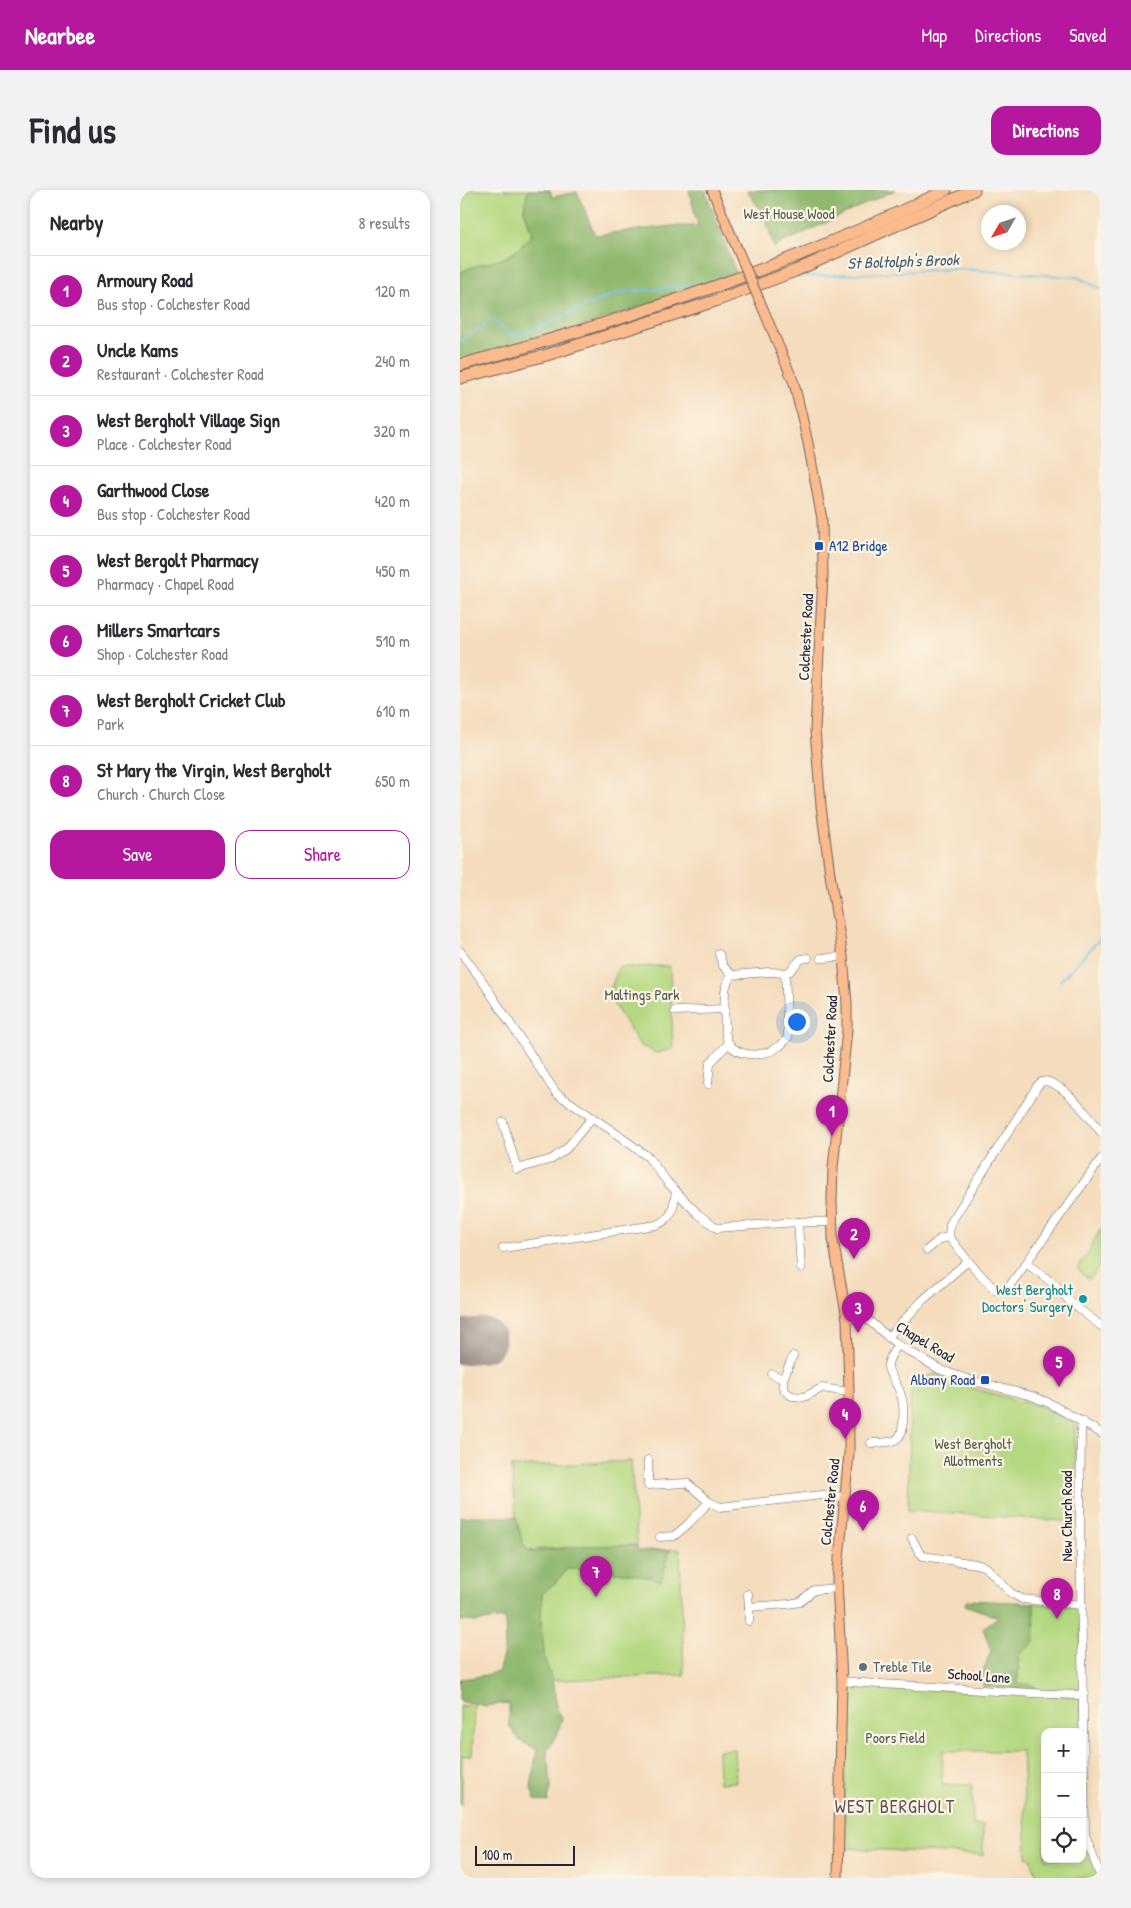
<!DOCTYPE html>
<html lang="en">
<head>
<meta charset="utf-8">
<style>
  :root { --surface:#fff; --page:#f2f2f3; --text:#2b2b33; --muted:#7c7c81; --line:#e1e1e2; --accent:#b5179e }
  body { margin:0; font-family:"Patrick Hand",sans-serif; background:var(--page); color:var(--text) }
  .controls { position:absolute; right:15px; bottom:15px; display:grid; overflow:hidden; border-radius:10px; box-shadow:0 2px 8px #0003 }
  .controls button { width:45px; height:45px; display:grid; place-items:center; padding:0; border:0; border-bottom:1px solid var(--line); background:var(--surface); color:var(--text); font:25px sans-serif }
  .compass { position:absolute; left:521px; top:15px; width:45px; height:45px; border-radius:50%; background:var(--surface); box-shadow:0 2px 8px #0003; rotate:231deg }
  .scale { position:absolute; left:15px; bottom:12px; width:100px; box-sizing:border-box; padding-left:5px; border:2px solid #22223b; border-top:0; font-size:14px; line-height:18px; white-space:nowrap; color:#22223b; -webkit-text-stroke:4px #fcf5e5; paint-order:stroke }
  .you { position:absolute; left:336px; top:831px; width:18px; height:18px; margin:-12px; border:4px solid #fff; border-radius:50%; background:#1a73e8; box-shadow:0 0 0 8px #1a73e833 }
  .badge { display:grid; place-items:center; width:32px; height:32px; border-radius:50%; background:var(--accent); color:#fff; font-size:16px; font-weight:700 }
  .pin { position:absolute; translate:-50% -41px; filter:drop-shadow(0 1px 2px #0008) }
  .pin::after { content:''; position:absolute; top:26px; width:18px; height:15px; background:inherit; clip-path:polygon(0 0,100% 0,50% 100%) }
  .list { margin:0; padding:0; list-style:none }
  h2 { display:flex; justify-content:space-between; align-items:center; height:65px; margin:0; padding:0 20px; font-size:21px }
  h2 small { font-size:16px; font-weight:400; color:var(--muted) }
  .list li { display:grid; grid-template-columns:32px 1fr auto; gap:15px; align-items:center; box-sizing:border-box; height:70px; padding:0 20px; border-top:1px solid var(--line) }
  .list b { display:block; font-size:19px; white-space:nowrap }
  .list p { margin:0; font-size:16px; white-space:nowrap; color:var(--muted) }
  .list em { font-size:16px; font-style:normal; color:var(--muted) }
  .actions { display:flex; gap:10px; padding:15px 20px }
  .actions a { flex:1; padding:11px 0; border:1px solid var(--accent); border-radius:15px; text-align:center; font-size:18px; color:var(--accent) }
  .actions .main { background:var(--accent); color:#fff }
  .icon { flex:none; width:28px; height:28px; fill:none; stroke:currentColor; stroke-width:2; stroke-linecap:round; stroke-linejoin:round }
  .map { position:relative; flex:none; width:641px; height:1688px; overflow:hidden; border-radius:15px }
  header { display:flex; align-items:center; gap:30px; box-sizing:border-box; height:70px; padding:0 25px; background:var(--accent); color:#fff }
  header strong { font-size:24px }
  nav { display:flex; gap:28px; margin-inline-start:auto; font-size:18px }
  .intro { display:flex; align-items:center; justify-content:space-between; box-sizing:border-box; height:120px; padding:0 30px }
  h1 { margin:0; font-size:35px }
  .button { padding:12px 22px; border-radius:15px; background:var(--accent); color:#fff; font-size:18px; font-weight:700 }
  main { display:flex; gap:30px; padding:0 30px }
  aside { flex:1; background:var(--surface); border-radius:15px; box-shadow:0 2px 8px #0003 }
  .map>svg:first-child { display:block }
</style>
</head>
<body>
<header>
<strong>Nearbee</strong>
<nav><a>Map</a><a>Directions</a><a>Saved</a></nav>
</header>
<div class="intro"><h1>Find us</h1><a class="button">Directions</a></div>
<main>
<aside>
<h2>Nearby<small>8 results</small></h2>
<ul class="list">
<li><span class="badge">1</span><div><b>Armoury Road</b><p>Bus stop · Colchester Road</p></div><em>120 m</em></li>
<li><span class="badge">2</span><div><b>Uncle Kams</b><p>Restaurant · Colchester Road</p></div><em>240 m</em></li>
<li><span class="badge">3</span><div><b>West Bergholt Village Sign</b><p>Place · Colchester Road</p></div><em>320 m</em></li>
<li><span class="badge">4</span><div><b>Garthwood Close</b><p>Bus stop · Colchester Road</p></div><em>420 m</em></li>
<li><span class="badge">5</span><div><b>West Bergolt Pharmacy</b><p>Pharmacy · Chapel Road</p></div><em>450 m</em></li>
<li><span class="badge">6</span><div><b>Millers Smartcars</b><p>Shop · Colchester Road</p></div><em>510 m</em></li>
<li><span class="badge">7</span><div><b>West Bergholt Cricket Club</b><p>Park</p></div><em>610 m</em></li>
<li><span class="badge">8</span><div><b>St Mary the Virgin, West Bergholt</b><p>Church · Church Close</p></div><em>650 m</em></li>
</ul>
<div class="actions"><a class="main">Save</a><a>Share</a></div>
</aside>
<div class="map">
<svg width="641" height="1688" viewBox="0 0 641 1688">
  <rect width="100%" height="100%" fill="#fcf5e5"/>
  <filter id="ink" filterUnits="userSpaceOnUse"><feTurbulence type="fractalNoise" baseFrequency=".02" numOctaves="2"/><feDisplacementMap in="SourceGraphic" scale="10" xChannelSelector="R" yChannelSelector="G"/><feConvolveMatrix kernelMatrix="1 2 1 2 8 2 1 2 1" color-interpolation-filters="sRGB"/></filter>
  <filter id="wash" filterUnits="userSpaceOnUse"><feTurbulence type="fractalNoise" baseFrequency=".0096" numOctaves="4" result="noise"/><feDisplacementMap in="SourceGraphic" scale="20" xChannelSelector="R" yChannelSelector="G"/><feGaussianBlur stdDeviation="1.12" result="paint"/><feColorMatrix in="noise" values="0 0 0 0 0 0 0 0 0 0 0 0 0 0 0 0 0 1.4 0 .05"/><feComposite in="paint" operator="in"/></filter>
  <g filter="url(#wash)">
    <rect width="100%" height="100%" fill="#f4dcbc"/>
    <!-- green -->
    <g fill="#b4d880" stroke="#6b7d5e">
      <polygon points="0,0 68,0 64,19 72,44 62,58 6,90 0,109"/>
      <polygon points="210,776 213,859 196,863 180,855 148,805 159,777"/>
      <polygon points="641,1038 641,1074 629,1090 617,1079 626,1066"/>
      <polygon points="476,1184 509,1197 582,1217 615,1235 616,1332 448,1320 451,1191"/>
      <polygon points="171,1271 177,1355 60,1360 51,1277"/>
      <polygon points="220,1359 224,1485 52,1492 50,1366"/>
      <polygon points="556,1412 620,1417 621,1501 557,1501"/>
      <polygon points="386,1494 621,1507 621,1542 585,1542 585,1669 622,1669 622,1635 640,1688 578,1688 571,1669 567,1668 562,1561 483,1561 482,1595 512,1595 513,1635 523,1635 523,1665 384,1658"/>
      <polygon points="0,1516 14,1516 12,1565 2,1566 2,1614 0,1614"/>
      <polygon points="274,1559 276,1592 259,1593 258,1560"/>
    </g>
    <!-- forest -->
    <g fill="#8fb86e" stroke="#586d54">
      <path d="M 68,0 L 90,0 L 92,7 L 117,2 L 135,45 L 212,36 L 238,36 L 229,0 L 245,0 L 276,83 L 169,121 L 0,175 L 0,83 C 12,75 24,74 38,70 C 53,66 63,55 72,44 L 64,19 Z"/>
      <polygon points="287,0 435,0 314,57 305,27"/>
      <path d="M 11,1326 L 56,1327 L 63,1354 L 69,1362 L 120,1356 L 177,1355 L 178,1361 L 210,1360 L 201,1391 C 174,1382 136,1380 107,1379 L 97,1391 L 82,1404 L 81,1436 L 85,1470 L 92,1490 L 98,1521 L 102,1527 L 98,1543 L 87,1560 L 91,1594 L 88,1612 L 75,1610 L 71,1598 L 77,1559 L 60,1551 L 49,1536 L 49,1513 L 26,1516 L 0,1511 L 0,1489 L 17,1487 L 38,1482 C 44,1465 48,1446 44,1428 L 17,1432 L 0,1431 L 0,1327 Z"/>
      <path d="M 507,1410 L 574,1413 L 575,1452 L 559,1464 L 558,1493 C 564,1496 569,1493 574,1495 L 576,1501 L 523,1496 L 524,1478 L 531,1461 L 523,1438 L 538,1427 L 505,1415 Z"/>
    </g>
    <g fill="none" stroke-linecap="round" stroke-linejoin="round">
      <!-- stream -->
      <g stroke="#6dc1e9" stroke-width="2">
        <polyline points="334,87 498,79 617,87 641,99"/>
        <polyline points="0,151 33,129 52,146 78,138 156,103 248,94"/>
        <polyline points="600,791 641,748"/>
      </g>
      <!-- runway -->
      <polyline stroke="#8b7f7c" stroke-width="45" points="0,1152 23,1150"/>
    </g>
  </g>
  <g filter="url(#ink)">
    <g fill="none" stroke-linecap="round" stroke-linejoin="round">
      <defs>
        <g id="minor">
          <polyline points="0,761 21,789 96,903 151,940 188,967 208,993 238,1024 257,1038 338,1032 373,1032"/>
          <polyline points="259,764 263,776 272,785"/>
          <polyline points="361,768 383,767"/>
          <path d="M 325,783 L 328,847 C 317,865 284,872 269,854 C 263,846 264,806 266,796 C 267,792 269,789 272,785 L 309,782 L 325,783 L 330,781 L 341,769 L 348,768"/>
          <polyline points="215,821 265,819"/>
          <polyline points="248,894 250,873 269,853"/>
          <polyline points="43,932 57,979 92,969 106,959 132,928"/>
          <polyline points="338,1032 341,1078"/>
          <path d="M 43,1058 L 196,1035 C 214,1028 213,1018 216,1001"/>
          <polyline points="467,1060 480,1049 489,1047"/>
          <polyline points="508,1071 535,1100 546,1101 641,969"/>
          <polyline points="566,1073 598,1097 610,1112 641,1136"/>
          <polyline points="387,1129 399,1127 408,1130 438,1155 481,1180 510,1190 572,1206 589,1213 641,1243"/>
          <path d="M 428,1147 L 463,1110 L 508,1071 L 489,1047 L 490,1034 L 578,895 C 581,892 584,890 589,892 C 608,898 629,927 641,942"/>
          <polyline points="333,1166 323,1189 323,1197 326,1202 332,1206 344,1207 362,1198 389,1202"/>
          <polyline points="312,1184 323,1189"/>
          <polyline points="623,1231 621,1238 620,1330 625,1645 641,1688"/>
          <path d="M 411,1253 C 423,1252 438,1255 442,1241 C 443,1231 445,1219 442,1209 C 436,1181 416,1185 438,1155"/>
          <polyline points="188,1270 188,1295 227,1293 249,1312 260,1317 362,1305 384,1307"/>
          <polyline points="200,1347 214,1346 227,1335 249,1312"/>
          <polyline points="452,1348 459,1362 463,1366 516,1374 526,1377 551,1403 562,1409 622,1415"/>
          <polyline points="288,1404 289,1417"/>
          <polyline points="289,1431 289,1417 328,1414 340,1412 354,1400 377,1398"/>
          <path d="M 382,1491 C 418,1495 454,1495 490,1498 C 532,1501 574,1503 617,1505 L 624,1503"/>
        </g>
        <g id="major">
          <polyline points="252,0 276,56"/>
          <polyline points="304,121 334,193 348,253 362,329 363,386 355,540 361,616 371,691 383,767 387,813 387,840 373,978 372,1009 373,1049 387,1129 389,1202 389,1263 377,1390 382,1491 378,1688"/>
        </g>
        <g id="highway">
          <path d="M 0,175 C 167,130 331,76 486,0"/>
          <polyline points="0,188 90,164 255,111 335,81 514,0"/>
        </g>
      </defs>
      <!-- minor casing -->
      <use href="#minor" stroke="#6c6368" stroke-width="9"/>
      <!-- major casing -->
      <use href="#major" stroke="#6c6368" stroke-width="11"/>
      <!-- highway casing -->
      <use href="#highway" stroke="#6c6368" stroke-width="13"/>
      <!-- minor -->
      <use href="#minor" stroke="#fff" stroke-width="8"/>
      <!-- major -->
      <use href="#major" stroke="#fbbb8d" stroke-width="9"/>
      <!-- highway -->
      <use href="#highway" stroke="#fbbb8d" stroke-width="11"/>
      <defs>
        <polyline id="major-bridge" points="276,56 304,121"/>
      </defs>
      <!-- major-bridge casing -->
      <use href="#major-bridge" stroke="#6c6368" stroke-width="11" stroke-linecap="butt"/>
      <!-- major-bridge -->
      <use href="#major-bridge" stroke="#fbbb8d" stroke-width="9"/>
    </g>
  </g>
  <!-- markers -->
  <g fill="#1a4fb4" stroke="#fcf5e5" stroke-width="2">
    <rect x="354" y="351" width="10" height="10" rx="2.5"/>
    <rect x="520" y="1185" width="10" height="10" rx="2.5"/>
  </g>
  <circle fill="#0f9aa8" stroke="#fcf5e5" stroke-width="2" cx="623" cy="1109" r="5"/>
  <circle fill="#5c6f8a" stroke="#fcf5e5" stroke-width="2" cx="403" cy="1477" r="5"/>
  <g text-anchor="middle" stroke-width="4.5" stroke-linejoin="round" paint-order="stroke">
    <!-- park labels -->
    <g font-size="15" fill="#4e5950" stroke="#fcf5e5">
      <text x="329" y="29">West House Wood</text>
      <text x="182" y="810">Maltings Park</text>
      <text x="513" y="1259">West Bergholt<tspan x="513" dy="17">Allotments</tspan></text>
      <text x="435" y="1553">Poors Field</text>
    </g>
    <!-- transit labels -->
    <g font-size="15" fill="#164399" stroke="#fcf5e5" text-anchor="start">
      <text x="369" y="361">A12 Bridge</text>
      <text x="515" y="1195" text-anchor="end">Albany Road</text>
    </g>
    <!-- street labels -->
    <g font-size="15" fill="#22223b" stroke="#fcf5e5">
      <text transform="translate(346 447) rotate(-87)" y="5">Colchester Road</text>
      <text transform="translate(370 849) rotate(-87)" y="5">Colchester Road</text>
      <text transform="translate(465 1152) rotate(31)" y="5">Chapel Road</text>
      <text transform="translate(370 1312) rotate(-84)" y="5">Colchester Road</text>
      <text transform="translate(607 1326) rotate(-90)" y="5">New Church Road</text>
      <text transform="translate(519 1486) rotate(4)" y="5">School Lane</text>
    </g>
    <!-- culture labels -->
    <g font-size="15" fill="#0d838f" stroke="#fcf5e5" text-anchor="end">
      <text x="613" y="1105">West Bergholt<tspan x="613" dy="17">Doctors' Surgery</tspan></text>
    </g>
    <!-- service labels -->
    <g font-size="15" fill="#4e5e75" stroke="#fcf5e5" text-anchor="start">
      <text x="413" y="1482">Treble Tile</text>
    </g>
    <!-- water labels -->
    <g font-size="16" font-style="italic" fill="#3c5a78" stroke="#fcf5e5">
      <text transform="translate(443 71) rotate(-2)" y="6">St Boltolph's Brook</text>
    </g>
    <!-- quarter labels -->
    <g font-size="18" letter-spacing="1" fill="#634e5a" stroke="#fcf5e5">
      <text x="435" y="1623">WEST BERGHOLT</text>
    </g>
  </g>
</svg>
<div class="controls">
<button>+</button>
<button>−</button>
<button><svg class="icon" aria-label="locate" viewBox="0 0 24 24"><circle cx="12" cy="12" r="6"/><path d="M12 2v4M12 18v4M2 12h4M18 12h4"/></svg></button>
</div>
<svg class="compass" viewBox="-18 -18 36 36"><path d="M0-13l5 13h-10z" fill="#e53935"/><path d="M0 13l5-13h-10z" fill="#7c7c81"/></svg>
<div class="scale">100 m</div>
<div class="you"></div>
<div class="pin badge" style="left:372px;top:946px">1</div>
<div class="pin badge" style="left:394px;top:1069px">2</div>
<div class="pin badge" style="left:398px;top:1143px">3</div>
<div class="pin badge" style="left:385px;top:1249px">4</div>
<div class="pin badge" style="left:599px;top:1197px">5</div>
<div class="pin badge" style="left:403px;top:1341px">6</div>
<div class="pin badge" style="left:136px;top:1407px">7</div>
<div class="pin badge" style="left:597px;top:1429px">8</div>
</div>
</main>
</body>
</html>
